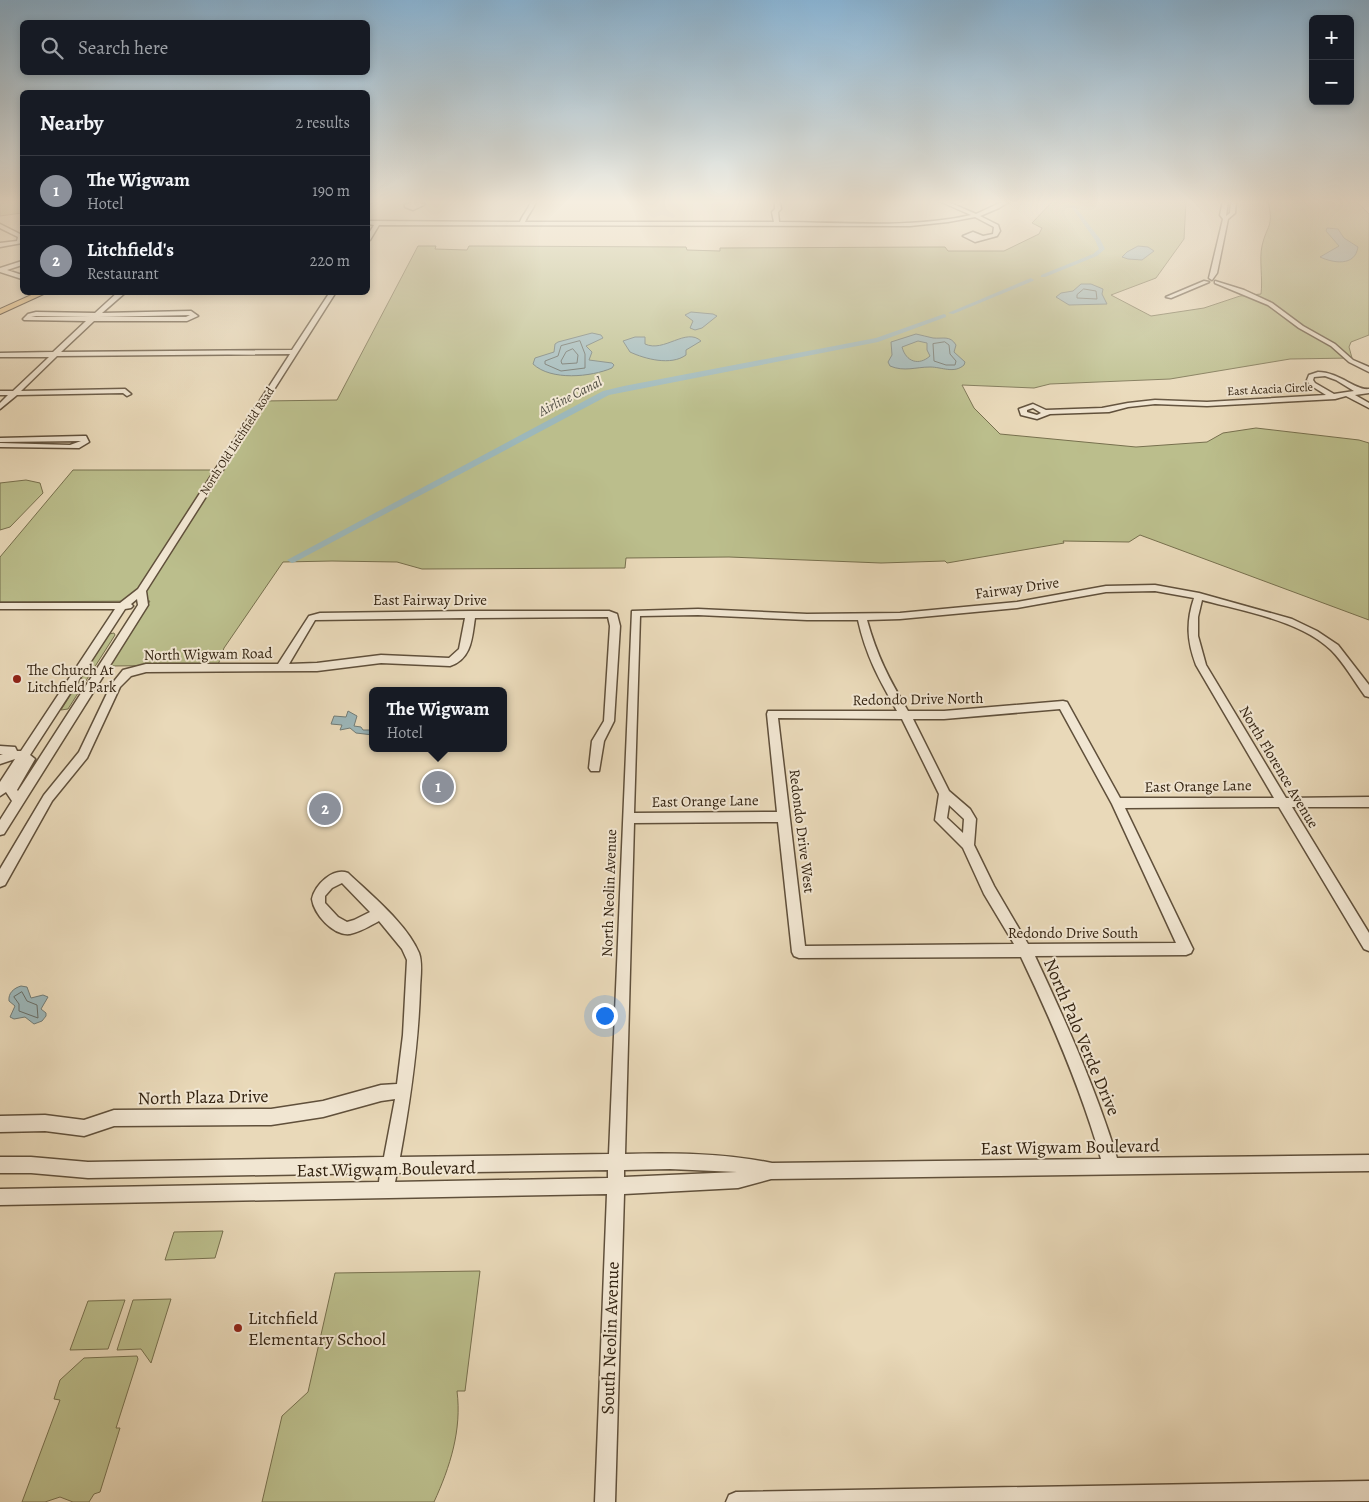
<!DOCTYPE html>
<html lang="en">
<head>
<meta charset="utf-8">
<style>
  :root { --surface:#171b24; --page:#242831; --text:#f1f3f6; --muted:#9ea1a6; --line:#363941; --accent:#8c9099 }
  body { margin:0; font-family:Alegreya,serif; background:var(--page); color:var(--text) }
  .controls { position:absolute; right:15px; top:15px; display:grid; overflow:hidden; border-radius:8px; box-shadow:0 2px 8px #0003 }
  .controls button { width:45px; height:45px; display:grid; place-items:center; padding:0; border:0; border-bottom:1px solid var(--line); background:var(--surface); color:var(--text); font:25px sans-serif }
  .you { position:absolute; left:604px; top:1015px; width:18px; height:18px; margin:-12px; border:4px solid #fff; border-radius:50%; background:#1a73e8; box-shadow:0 0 0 8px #1a73e833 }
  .badge { display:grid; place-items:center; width:32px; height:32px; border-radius:50%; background:var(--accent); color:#fff; font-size:16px; font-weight:700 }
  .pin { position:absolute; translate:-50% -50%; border:2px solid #fff; box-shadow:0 1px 5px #0006 }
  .popup { position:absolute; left:369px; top:687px; width:138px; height:65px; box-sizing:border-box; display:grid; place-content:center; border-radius:8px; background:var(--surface); filter:drop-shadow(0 1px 4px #0005); font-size:16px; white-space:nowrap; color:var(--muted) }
  .popup b { font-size:19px; color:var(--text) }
  .popup::after { content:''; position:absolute; left:50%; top:100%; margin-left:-10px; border:10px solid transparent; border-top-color:var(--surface) }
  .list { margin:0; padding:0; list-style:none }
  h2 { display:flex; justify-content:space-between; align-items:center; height:65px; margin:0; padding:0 20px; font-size:21px }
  h2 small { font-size:16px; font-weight:400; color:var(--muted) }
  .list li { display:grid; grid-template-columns:32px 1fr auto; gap:15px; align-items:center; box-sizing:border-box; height:70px; padding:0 20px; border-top:1px solid var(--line) }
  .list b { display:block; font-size:19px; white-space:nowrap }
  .list p { margin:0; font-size:16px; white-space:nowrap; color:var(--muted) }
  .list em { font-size:16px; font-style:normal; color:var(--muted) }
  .icon { flex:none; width:28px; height:28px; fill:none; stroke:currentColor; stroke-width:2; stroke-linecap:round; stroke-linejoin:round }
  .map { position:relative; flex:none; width:1369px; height:1502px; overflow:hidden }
  .search { position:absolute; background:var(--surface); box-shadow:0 2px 8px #0003; left:20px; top:20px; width:350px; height:55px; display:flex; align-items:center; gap:12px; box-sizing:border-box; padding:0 18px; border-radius:8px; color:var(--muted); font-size:19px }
  .panel { position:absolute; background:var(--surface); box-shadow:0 2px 8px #0003; left:20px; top:90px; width:350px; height:205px; border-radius:8px }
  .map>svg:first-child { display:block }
</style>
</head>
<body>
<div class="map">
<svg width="1369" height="1502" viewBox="0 0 1369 1502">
  <rect width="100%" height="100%" fill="#e9d9b9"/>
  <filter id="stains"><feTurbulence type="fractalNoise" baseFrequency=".004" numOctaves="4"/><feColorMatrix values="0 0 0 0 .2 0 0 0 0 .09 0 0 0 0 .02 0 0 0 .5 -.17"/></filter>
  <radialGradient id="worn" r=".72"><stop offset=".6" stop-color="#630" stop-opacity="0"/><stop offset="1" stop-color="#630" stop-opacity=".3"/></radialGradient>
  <!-- green -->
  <g fill="#bbbe8c" stroke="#77704e">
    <polygon points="0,201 22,201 22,213 0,216"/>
    <path d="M 1053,201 L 1186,201 L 1184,239 L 1156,278 L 1111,295 L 1151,316 L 1204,308 L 1240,296 L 1261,294 C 1263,279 1259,259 1262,246 C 1267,224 1274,228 1268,201 L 1353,201 L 1359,204 L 1369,214 L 1369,335 L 1351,342 L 1349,347 L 1352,358 L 1290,359 L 1170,379 L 1050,384 L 1034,388 L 962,385 L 974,408 L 1000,434 L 1136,447 L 1207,442 L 1223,433 L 1256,428 L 1359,440 L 1369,443 L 1369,620 L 1140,535 L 1129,542 L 1063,541 L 1064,543 L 947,563 L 945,561 L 881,563 L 729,557 L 626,558 L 625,568 L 422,569 L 397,562 L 332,561 L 283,562 L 224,648 L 218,665 L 109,666 L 150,601 L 0,602 L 0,557 L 73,470 L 218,470 L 263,401 L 337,400 L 418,246 L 436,246 L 435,249 L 467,250 L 469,246 L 472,246 L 686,247 L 687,250 L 720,251 L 720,248 L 934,247 L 945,247 L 948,251 L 1004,251 L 1039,234 L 1042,228 L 1032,223 Z"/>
    <polygon points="26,480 40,483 43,493 10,527 0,530 0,483"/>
    <polygon points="114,633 115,635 68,709 61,710 109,634"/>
    <polygon points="223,1231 215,1258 165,1260 174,1232"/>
    <path d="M 480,1271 L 465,1391 L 457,1391 C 462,1430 450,1467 434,1502 L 262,1502 L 282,1416 L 308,1392 L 335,1273 Z"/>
    <polygon points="171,1299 151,1363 141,1349 117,1350 133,1300"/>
    <polygon points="125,1300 108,1349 70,1350 88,1301"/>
    <polygon points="137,1356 138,1359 116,1428 120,1428 100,1492 94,1494 89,1502 73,1502 60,1497 45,1502 22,1502 60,1400 54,1399 60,1380 84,1358"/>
  </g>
  <!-- water -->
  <g fill="#9cb7ba" stroke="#727c76" fill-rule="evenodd">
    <path d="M 1327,228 L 1338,229 L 1344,238 L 1358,247 C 1355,267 1333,263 1320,257 L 1339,246 L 1326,231 Z"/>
    <polygon points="1138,246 1148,247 1154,251 1142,260 1128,259 1122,257 1127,252"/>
    <polygon points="1081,284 1091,284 1103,289 1102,294 1107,304 1069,305 1056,297 1061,293 1073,291"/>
    <polygon points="691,312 713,314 717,316 702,328 695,330 690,328 693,321 685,315"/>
    <path d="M 592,333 L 601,335 L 603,338 L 586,346 L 592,352 L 589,360 L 612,363 L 614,365 L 612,368 C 591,377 551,381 533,364 L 535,358 L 554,352 L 555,344 L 558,342 Z"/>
    <path d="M 916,334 C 922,335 927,337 933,338 C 943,339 950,335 956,345 L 954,352 L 965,362 L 964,365 C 954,374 942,367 930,367 C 916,367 904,372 890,366 L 888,362 L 892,355 L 891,342 ZM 918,341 L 927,343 L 927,350 L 930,356 C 919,366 906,362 902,347 Z"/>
    <path d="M 635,337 L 645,337 L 645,344 C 664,353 686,327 701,341 L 686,350 L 686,355 C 671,366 645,359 630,352 L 623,341 Z"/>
    <polygon points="348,711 357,716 354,726 361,727 363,730 373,730 373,735 356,733 350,728 340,730 342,725 331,724 334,716 346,717"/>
    <path d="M 21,986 L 27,987 L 31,998 L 43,995 L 48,997 L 41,1009 L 46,1013 L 46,1016 L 42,1021 L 34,1024 L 25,1017 L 14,1019 L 10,1017 L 15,1006 L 9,1001 C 8,993 14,988 21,986 Z"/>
  </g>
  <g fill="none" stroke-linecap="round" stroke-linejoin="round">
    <!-- shore -->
    <g stroke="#686d66" stroke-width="1">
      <polygon points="1084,289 1096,291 1097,299 1077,298 1077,295"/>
      <polygon points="580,341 585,354 585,368 561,371 545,364 545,361 558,356 561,346"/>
      <polygon points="945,342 949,345 950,354 956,361 955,365 946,365 934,361 933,344"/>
      <polygon points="573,349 578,355 577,363 562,364 561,361 566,352"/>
      <polygon points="22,992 27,1001 37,1005 38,1018 19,1011 19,1004 14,997"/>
    </g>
    <!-- canal -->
    <g fill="#9cb7ba" fill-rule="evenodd">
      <polygon points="1070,205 1074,205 1100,239 1105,249 1097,256 1045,277 1041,277 1041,275 1093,254 1099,249 1095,240"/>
      <polygon points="1031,278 1034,280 1033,281 953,314 948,313"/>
      <polygon points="944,314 946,315 946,317 878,342 609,395 295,562 292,563 287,560 603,391 624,386 876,338"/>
    </g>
    <defs>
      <g id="minor">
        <path d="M 531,201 L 536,201 C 534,209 528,214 525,222 L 774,222 L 772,212 L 775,209 L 775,201 L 780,201 L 781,209 L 778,212 L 779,222 C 841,222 910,229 971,215 L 939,201 L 946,201 L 976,214 L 1004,201 L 1010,201 L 999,208 L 980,216 L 998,225 L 1000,231 L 997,236 L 975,242 L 963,236 L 973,232 L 983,236 L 993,234 L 994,227 L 975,217 L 948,222 L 910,226 L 379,225 L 370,240 L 368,240 L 368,235 L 374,225 L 368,224 L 368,221 L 520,222 C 523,214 529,209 531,201 Z"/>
        <polygon points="1223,201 1228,201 1226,216 1230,213 1231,201 1236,201 1235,213 1228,219 1217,273 1212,280 1209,278 1223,219 1220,215"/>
        <polygon points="412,202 424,204 424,205 413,210 405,207 405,205"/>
        <polygon points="0,224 22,235 22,243 0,247 0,243 17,241 18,237 0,228"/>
        <polygon points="22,261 22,265 7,270 22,275 22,279 0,272 0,268"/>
        <polygon points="1204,281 1209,282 1171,298 1166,297"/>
        <polygon points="1215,281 1244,290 1272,303 1303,326 1335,344 1353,360 1369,367 1369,372 1349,362 1331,346 1299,328 1268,305 1215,283"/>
        <path d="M 118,292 L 126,292 L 102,313 L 191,311 L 198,316 L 187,321 L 94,321 L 61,352 L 292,350 L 330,292 L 336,292 L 146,591 L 148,605 L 4,834 L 0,835 L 0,820 L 12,801 L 6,792 L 0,796 L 0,782 L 15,759 L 0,764 L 0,755 L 3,754 L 0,754 L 0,746 L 15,747 L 17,751 L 21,751 L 115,609 L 0,609 L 0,603 L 120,603 L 138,589 L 290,354 L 57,356 L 21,391 L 125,389 L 131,394 L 127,396 L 123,393 L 17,395 L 0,409 L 0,403 L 8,395 L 0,395 L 0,391 L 13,391 L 49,357 L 0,357 L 0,353 L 53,352 L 86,321 L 24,320 L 23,319 L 28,314 L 36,312 L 95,313 ZM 190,315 L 186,317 L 98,317 ZM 36,316 L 91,317 L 31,317 ZM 137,599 L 138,605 L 18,791 L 17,790 L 35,759 L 30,755 L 125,609 L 131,608 L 133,606 L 131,604 Z"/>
        <path d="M 1318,372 C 1339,372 1356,391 1369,389 L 1369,393 L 1355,395 L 1369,403 L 1369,408 L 1346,396 L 1335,399 L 1207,406 L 1155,404 L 1128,407 L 1109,412 L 1050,414 L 1037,419 L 1021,415 L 1019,409 L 1033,404 L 1046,410 L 1102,408 L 1128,403 L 1155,400 L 1207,402 L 1326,395 L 1310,385 L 1307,380 L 1309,375 ZM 1325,376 L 1336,380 L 1354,391 L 1334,394 L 1315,383 L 1313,380 L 1314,377 ZM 1033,408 L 1041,413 L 1037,415 L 1027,412 L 1027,410 Z"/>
        <polygon points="83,436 86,436 89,442 79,448 0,447 0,443 70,445 81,441 0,442 0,438"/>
        <path d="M 1155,585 L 1199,593 L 1292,619 L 1317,631 L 1338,645 L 1369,685 L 1369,697 L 1365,696 C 1354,681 1344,663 1331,650 C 1300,620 1242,611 1202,600 L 1198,617 L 1198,636 L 1206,665 L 1286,798 L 1369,797 L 1369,807 L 1292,807 L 1369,933 L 1369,951 L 1364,949 L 1279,807 L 1125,808 L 1191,945 L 1193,949 L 1191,953 L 1186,955 L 1035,956 C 1066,1022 1096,1089 1117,1158 L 1369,1155 L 1369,1171 L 771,1179 L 738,1188 L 624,1194 L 615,1502 L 595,1502 L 607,1194 L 0,1205 L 0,1189 L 379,1182 L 380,1173 L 88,1178 L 31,1173 L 0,1173 L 0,1157 L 31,1157 L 88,1162 L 384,1157 L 395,1099 L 381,1101 L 323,1117 L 271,1125 L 114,1126 L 84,1136 L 45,1131 L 0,1132 L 0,1116 L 45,1115 L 84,1120 L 114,1110 L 271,1109 L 323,1101 L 381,1085 L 397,1084 L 403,1035 L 407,960 L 402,949 L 379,921 C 370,926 360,932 350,934 C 333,936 314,914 312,899 C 315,885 333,867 348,873 C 371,895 407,924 419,953 C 423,964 420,979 420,991 C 418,1048 410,1102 400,1157 L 609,1154 L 632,611 L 698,609 L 807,614 L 900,613 L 1017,602 L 1106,586 ZM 1155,591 L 1194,598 C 1186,622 1187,641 1196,665 L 1274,798 L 1120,798 L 1067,702 L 1063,701 L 944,711 L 908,711 C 889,679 877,656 867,620 L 900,619 L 1017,608 L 1106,592 ZM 698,615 L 807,620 L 858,620 C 866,656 879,679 897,711 L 768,711 L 767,714 L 777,812 L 634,813 L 640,616 ZM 1060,709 L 1112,804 L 1176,943 L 1028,944 L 994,886 L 974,845 L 976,819 L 970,809 L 949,791 L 913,719 L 944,719 ZM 778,718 L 902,719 L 939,794 L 935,820 L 963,848 L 984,894 L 1014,944 L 805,946 ZM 949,805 L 964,819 L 963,833 L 947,818 ZM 778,822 L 792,952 L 794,956 L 799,958 L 1021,957 C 1052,1022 1081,1089 1101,1159 L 772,1163 C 722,1153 675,1153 625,1154 L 634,823 ZM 342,883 L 370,912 L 354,920 L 347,922 L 338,917 L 325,903 L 325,896 L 332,888 ZM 670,1169 L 737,1172 L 624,1177 L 624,1170 ZM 608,1170 L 608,1178 L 395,1182 L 397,1173 Z"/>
        <path d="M 471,611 L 609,611 L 617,614 L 620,626 L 614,721 L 604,741 L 599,771 L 591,771 L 589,768 L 592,741 L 604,721 L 610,626 L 608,617 L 475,618 C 472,637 472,659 450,666 L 381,663 L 317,671 L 146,672 L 131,676 L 120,687 L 87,758 L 52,801 L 5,885 L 0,887 L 0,869 L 44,795 L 79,752 L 111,685 L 123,670 L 146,664 L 278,664 L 309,616 L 320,613 ZM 465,618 L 459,649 L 449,658 L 381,655 L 317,663 L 289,664 L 315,620 Z"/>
        <polygon points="1369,1481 1369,1501 726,1502 729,1495 736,1492"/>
      </g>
      <g id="major">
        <polygon points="368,201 375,201 368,205"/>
        <polygon points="38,292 48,292 0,314 0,309"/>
      </g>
    </defs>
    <!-- minor casing -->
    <use href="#minor" stroke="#60503b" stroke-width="3"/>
    <!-- major casing -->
    <use href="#major" stroke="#332311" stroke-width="2"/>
    <!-- minor -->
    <use href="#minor" fill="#f1e6d2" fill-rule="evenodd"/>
    <!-- major -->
    <use href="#major" fill="#e4bc7c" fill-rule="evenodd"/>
  </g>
  <!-- sky -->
  <linearGradient id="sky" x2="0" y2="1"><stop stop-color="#89b5d6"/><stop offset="0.49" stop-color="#f5eee0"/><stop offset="1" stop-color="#f5eee0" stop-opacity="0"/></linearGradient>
  <rect width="1369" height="412" fill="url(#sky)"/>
  <!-- markers -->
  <g fill="#8f2418" stroke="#f1e6d2" stroke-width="2">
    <circle cx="17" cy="679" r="5"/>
    <circle cx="238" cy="1328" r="5"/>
  </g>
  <g text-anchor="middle" stroke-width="4" stroke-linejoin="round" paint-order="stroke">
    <!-- far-street labels -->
    <g font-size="12" fill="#332311" stroke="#f1e6d2">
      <text transform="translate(1270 389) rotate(-3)" y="4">East Acacia Circle</text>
      <text transform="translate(237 441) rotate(-57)" y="4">North Old Litchfield Road</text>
    </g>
    <!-- far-water labels -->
    <g font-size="14" font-style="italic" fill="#524f44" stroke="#f1e6d2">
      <text transform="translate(570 396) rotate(-27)" y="5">Airline Canal</text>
    </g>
    <!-- street labels -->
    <g font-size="15" fill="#332311" stroke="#f1e6d2">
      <text transform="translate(1017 588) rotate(-8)" y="5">Fairway Drive</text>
      <text x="430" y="605">East Fairway Drive</text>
      <text transform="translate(208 654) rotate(-1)" y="5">North Wigwam Road</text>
      <text transform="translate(918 699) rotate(-1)" y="5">Redondo Drive North</text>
      <text transform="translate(1279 767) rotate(59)" y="5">North Florence Avenue</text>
      <text transform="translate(1198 786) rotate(-1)" y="5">East Orange Lane</text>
      <text transform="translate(705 801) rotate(-1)" y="5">East Orange Lane</text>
      <text transform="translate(802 831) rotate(83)" y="5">Redondo Drive West</text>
      <text transform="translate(609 893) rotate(-88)" y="5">North Neolin Avenue</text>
      <text x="1073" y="938">Redondo Drive South</text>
    </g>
    <!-- poi labels -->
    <g font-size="15" fill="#332311" stroke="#f1e6d2" text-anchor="start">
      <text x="27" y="675">The Church At<tspan x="27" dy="17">Litchfield Park</tspan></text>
    </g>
    <!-- near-street labels -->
    <g font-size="18" fill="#332311" stroke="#f1e6d2">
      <text transform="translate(1082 1037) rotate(67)" y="6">North Palo Verde Drive</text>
      <text transform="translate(203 1097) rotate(-1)" y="6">North Plaza Drive</text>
      <text transform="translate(1070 1147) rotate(-1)" y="6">East Wigwam Boulevard</text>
      <text transform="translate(386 1169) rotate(-1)" y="6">East Wigwam Boulevard</text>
      <text transform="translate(610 1338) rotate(-88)" y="6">South Neolin Avenue</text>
    </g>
    <!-- near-poi labels -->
    <g font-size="18" fill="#332311" stroke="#f1e6d2" text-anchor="start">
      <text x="248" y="1324">Litchfield<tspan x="248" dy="21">Elementary School</tspan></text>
    </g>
  </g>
  <rect width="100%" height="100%" filter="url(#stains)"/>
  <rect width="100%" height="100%" fill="url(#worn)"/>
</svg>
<div class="controls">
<button>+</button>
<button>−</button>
</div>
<div class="you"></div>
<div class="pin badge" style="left:438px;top:787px">1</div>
<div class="popup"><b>The Wigwam</b>Hotel</div>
<div class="pin badge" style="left:325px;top:809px">2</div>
<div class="search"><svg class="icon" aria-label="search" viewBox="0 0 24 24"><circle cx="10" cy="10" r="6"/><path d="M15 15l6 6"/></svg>Search here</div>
<section class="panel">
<h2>Nearby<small>2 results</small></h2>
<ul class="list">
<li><span class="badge">1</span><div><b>The Wigwam</b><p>Hotel</p></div><em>190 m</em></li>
<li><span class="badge">2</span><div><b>Litchfield's</b><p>Restaurant</p></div><em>220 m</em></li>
</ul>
</section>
</div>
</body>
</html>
